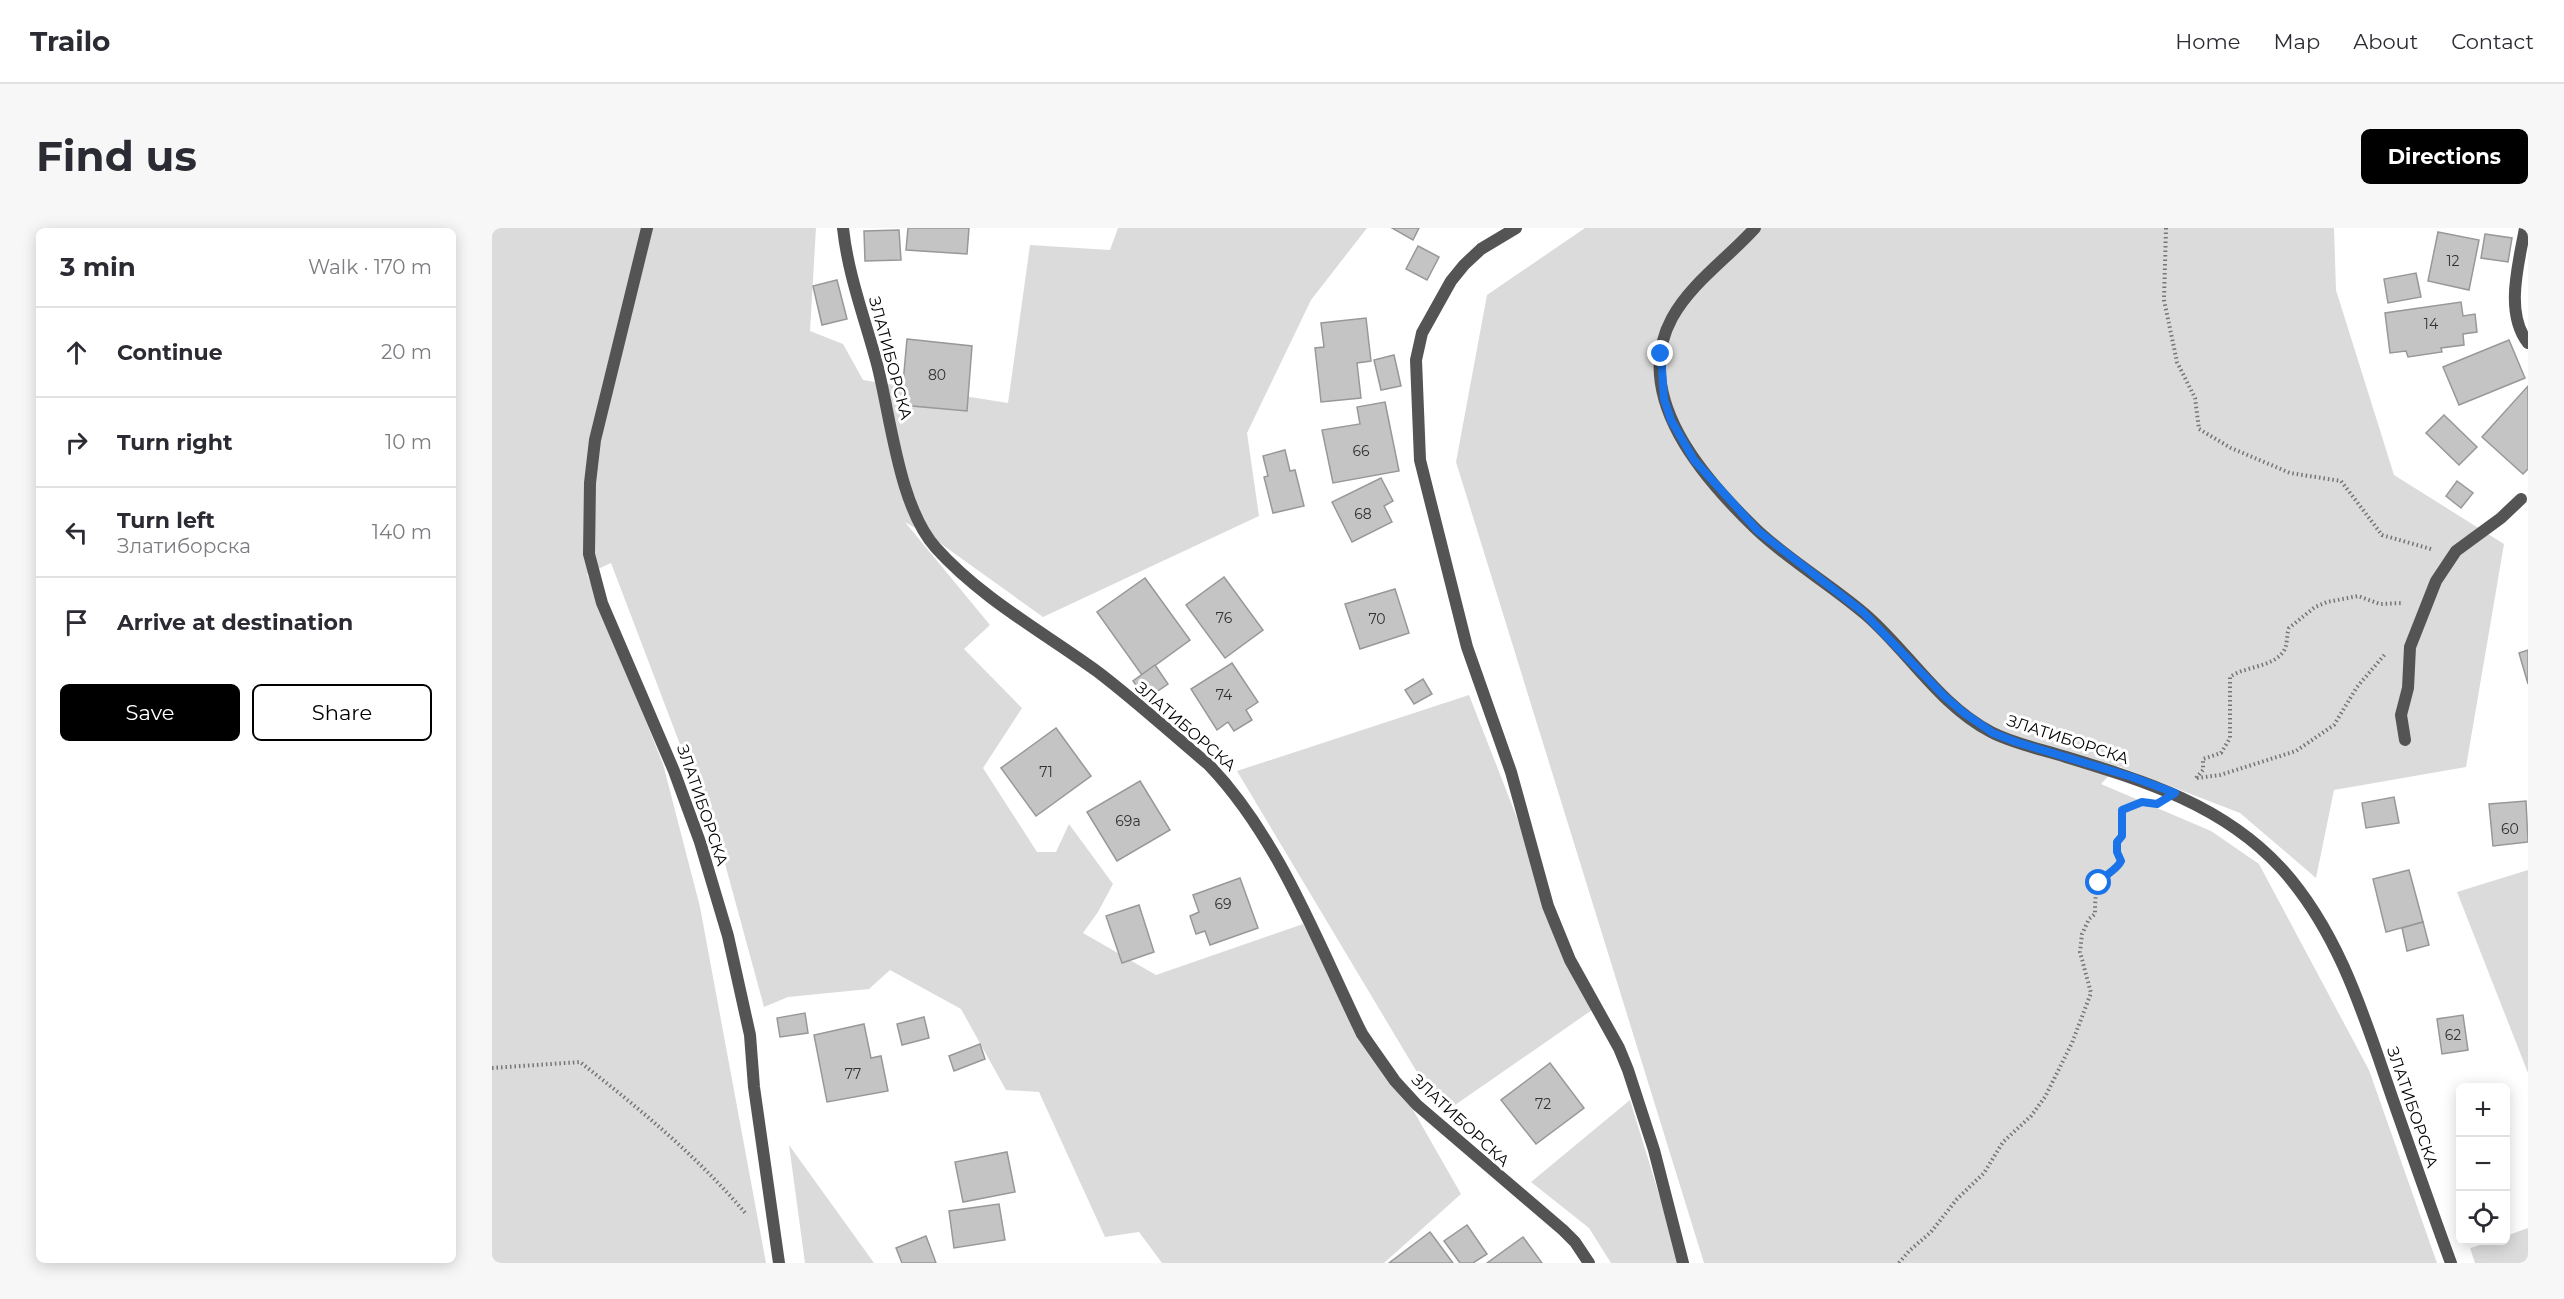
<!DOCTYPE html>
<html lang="en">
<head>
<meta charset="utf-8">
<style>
  :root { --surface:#fff; --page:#f7f7f7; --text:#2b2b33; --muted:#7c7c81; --line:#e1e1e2; --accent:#000 }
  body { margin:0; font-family:Montserrat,sans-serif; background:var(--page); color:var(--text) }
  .controls { position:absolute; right:18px; bottom:18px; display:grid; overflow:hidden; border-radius:9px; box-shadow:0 3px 15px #0003 }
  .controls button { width:54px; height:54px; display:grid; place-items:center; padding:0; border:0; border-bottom:2px solid var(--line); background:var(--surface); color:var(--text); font:30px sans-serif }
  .stop { position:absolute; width:18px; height:18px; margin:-14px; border:4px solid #1a73e8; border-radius:50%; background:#fff }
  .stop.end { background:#1a73e8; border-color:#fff; box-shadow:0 2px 6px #0008 }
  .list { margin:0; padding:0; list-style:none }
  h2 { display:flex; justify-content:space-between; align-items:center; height:78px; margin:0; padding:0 24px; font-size:26px }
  h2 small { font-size:20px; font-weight:400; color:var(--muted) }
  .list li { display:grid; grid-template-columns:39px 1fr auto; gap:18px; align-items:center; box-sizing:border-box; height:90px; padding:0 24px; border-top:2px solid var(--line) }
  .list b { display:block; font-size:22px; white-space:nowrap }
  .list p { margin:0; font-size:20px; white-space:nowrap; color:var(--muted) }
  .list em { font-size:20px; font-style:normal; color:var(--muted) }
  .actions { display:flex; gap:12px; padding:18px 24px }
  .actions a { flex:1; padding:14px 0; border:2px solid var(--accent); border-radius:9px; text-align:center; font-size:21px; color:var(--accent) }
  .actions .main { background:var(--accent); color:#fff }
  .icon { flex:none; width:33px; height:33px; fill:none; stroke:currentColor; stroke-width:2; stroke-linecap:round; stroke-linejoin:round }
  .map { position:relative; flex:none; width:2036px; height:1035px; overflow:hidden; border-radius:9px }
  header { display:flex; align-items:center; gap:36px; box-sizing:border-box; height:84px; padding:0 30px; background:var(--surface); border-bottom:2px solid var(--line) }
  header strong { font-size:28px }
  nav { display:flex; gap:33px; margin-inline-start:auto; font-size:21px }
  .intro { display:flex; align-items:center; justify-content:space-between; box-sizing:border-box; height:144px; padding:0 36px }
  h1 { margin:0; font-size:42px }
  .button { padding:15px 27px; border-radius:9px; background:var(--accent); color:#fff; font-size:21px; font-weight:700 }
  main { display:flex; gap:36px; padding:0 36px }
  aside { flex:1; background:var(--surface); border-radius:9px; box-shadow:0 3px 15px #0003 }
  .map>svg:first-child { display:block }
</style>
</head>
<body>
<header>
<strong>Trailo</strong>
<nav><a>Home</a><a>Map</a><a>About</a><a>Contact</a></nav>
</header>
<div class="intro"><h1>Find us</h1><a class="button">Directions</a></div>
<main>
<aside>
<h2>3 min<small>Walk · 170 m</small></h2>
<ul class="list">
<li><svg class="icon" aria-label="ahead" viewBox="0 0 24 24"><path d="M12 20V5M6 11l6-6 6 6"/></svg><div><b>Continue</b></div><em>20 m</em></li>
<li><svg class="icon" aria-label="right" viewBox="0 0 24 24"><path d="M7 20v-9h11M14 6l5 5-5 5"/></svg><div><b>Turn right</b></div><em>10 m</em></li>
<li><svg class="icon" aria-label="left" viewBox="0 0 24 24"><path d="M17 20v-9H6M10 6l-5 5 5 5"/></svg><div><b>Turn left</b><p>Златиборска</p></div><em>140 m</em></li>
<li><svg class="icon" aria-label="arrive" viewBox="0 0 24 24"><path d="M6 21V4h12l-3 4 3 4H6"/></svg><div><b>Arrive at destination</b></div></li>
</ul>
<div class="actions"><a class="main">Save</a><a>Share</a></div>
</aside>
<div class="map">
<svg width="2036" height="1035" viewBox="0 0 2036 1035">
  <rect width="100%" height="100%" fill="#fff"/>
  <!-- green -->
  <g fill="#dbdbdb">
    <polygon points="0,0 324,0 318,103 351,116 371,152 516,175 538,17 618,22 626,0 875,0 819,72 755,205 767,288 551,389 445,313 413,294 498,397 472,421 530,480 491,540 545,624 564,624 577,596 621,656 606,684 591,705 664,747 811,696 876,803 969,966 892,1035 670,1035 647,1004 613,1009 547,864 514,862 469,781 398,742 377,761 296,769 272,779 232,632 119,335 95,346 171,536 208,679 274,1035 0,1035"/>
    <polygon points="1093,0 1842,0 1844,62 1902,247 2012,316 1974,539 1842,562 1824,650 1748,585 1626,538 1609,556 1719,603 1767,636 1877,842 1945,1035 1212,1035 964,234 995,67"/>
    <polygon points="977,467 1100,782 950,886 745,543"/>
    <polygon points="2036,642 2036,845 1965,664"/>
    <polygon points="1138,872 1188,1035 1119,1035 1097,1000 1039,954"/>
    <polygon points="297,917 382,1035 313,1035"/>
    <polygon points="2036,1000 2036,1035 1983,1035 1978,1020 2001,1013 2014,1012 2014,1008"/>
  </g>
  <!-- building -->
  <g fill="#c4c4c4" stroke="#989898" stroke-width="1.5">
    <polygon points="416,0 477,0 475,26 414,22"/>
    <polygon points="900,0 927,0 921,12"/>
    <polygon points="407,2 409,32 373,33 372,3"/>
    <polygon points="1946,4 1987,12 1977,62 1936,53"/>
    <polygon points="1993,6 2020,10 2016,34 1989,30"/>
    <polygon points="926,18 947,29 935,52 914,41"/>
    <polygon points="1924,45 1929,69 1896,75 1892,51"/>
    <polygon points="345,52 355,91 330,97 321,58"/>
    <polygon points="1969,74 1971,88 1983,86 1985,104 1971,106 1972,117 1949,120 1950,124 1916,129 1914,123 1898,125 1893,85"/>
    <polygon points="874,90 879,133 865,135 869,170 829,174 823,120 832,119 829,95"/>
    <polygon points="415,111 480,118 475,183 409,177"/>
    <polygon points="2017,112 2033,150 1967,177 1951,139"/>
    <polygon points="902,127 909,158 889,162 882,132"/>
    <polygon points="2036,158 2036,241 2031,246 1990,209"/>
    <polygon points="893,174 907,243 841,255 830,202 868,196 865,179"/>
    <polygon points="1952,187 1985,219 1967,237 1934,205"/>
    <polygon points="793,222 798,243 803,242 812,278 781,285 772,249 776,248 771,228"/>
    <polygon points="889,250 901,273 892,278 900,294 860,314 840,274"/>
    <polygon points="1965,253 1981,265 1969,280 1954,268"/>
    <polygon points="732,349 771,402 733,430 694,377"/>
    <polygon points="653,350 698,412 650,447 605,384"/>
    <polygon points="903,361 917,405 868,421 853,376"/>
    <polygon points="2036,422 2036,456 2027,425"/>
    <polygon points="740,435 766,474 754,482 760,492 742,503 736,494 725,502 699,461"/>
    <polygon points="663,437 676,456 654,471 641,453"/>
    <polygon points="931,451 940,466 922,476 913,462"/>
    <polygon points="564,500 599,548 544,588 509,540"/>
    <polygon points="648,553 678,602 625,633 595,584"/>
    <polygon points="1902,569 1907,595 1874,600 1870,575"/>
    <polygon points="2034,573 2036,614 2001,618 1997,576"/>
    <polygon points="1917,642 1931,694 1894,704 1881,651"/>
    <polygon points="748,650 766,700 718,717 713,703 704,706 698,688 707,684 701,667"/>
    <polygon points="647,677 662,724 630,735 614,688"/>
    <polygon points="1931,694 1937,717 1915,723 1910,700"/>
    <polygon points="313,785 316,805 288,809 285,790"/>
    <polygon points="1971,787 1976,822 1950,826 1945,791"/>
    <polygon points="432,789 437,810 410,817 405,796"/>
    <polygon points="372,796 379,830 389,828 396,863 335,874 322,807"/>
    <polygon points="488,816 493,831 462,843 457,828"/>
    <polygon points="1058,835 1092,880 1044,916 1009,872"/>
    <polygon points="515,924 523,964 471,974 463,934"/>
    <polygon points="507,976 513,1012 462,1020 457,983"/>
    <polygon points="975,997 995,1026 981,1035 968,1035 952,1013"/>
    <polygon points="938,1004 961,1035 897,1035"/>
    <polygon points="434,1008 444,1035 410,1035 404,1020"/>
    <polygon points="1031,1009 1050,1035 995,1035"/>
  </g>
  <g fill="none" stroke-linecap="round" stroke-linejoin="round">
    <!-- path -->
    <g stroke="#767676" stroke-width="4" stroke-dasharray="1.5 3" stroke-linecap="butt">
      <polyline points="1674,0 1672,72 1685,134 1703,170 1707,201 1739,220 1798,245 1849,253 1890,307 1939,321"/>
      <path d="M 1704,550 L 1711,542 L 1711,531 L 1729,525 L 1738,510 L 1738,449 C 1753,438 1779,440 1791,424 C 1796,418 1794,408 1797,400 L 1823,379 L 1835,374 L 1866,368 L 1888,376 L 1910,375"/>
      <polyline points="1705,550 1728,547 1804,523 1842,497 1865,459 1894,425"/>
      <path d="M 0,840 L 88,834 C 148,881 206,929 255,987"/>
      <path d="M 1407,1035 L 1417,1023 L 1439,1004 L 1465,971 L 1492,945 L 1511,914 L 1539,888 L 1553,869 L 1580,815 L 1599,765 L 1588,724 L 1590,706 L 1597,691 L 1603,686 C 1603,673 1603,654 1615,646 C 1622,641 1625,641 1629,633 L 1625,624 L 1625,614 L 1630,608 L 1630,582 L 1643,576"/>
    </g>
    <!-- service -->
    <polyline stroke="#545454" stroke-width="12" points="1913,512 1909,487 1916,460 1918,419 1944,353 1964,323 2009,290 2029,271"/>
    <!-- minor -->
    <path stroke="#545454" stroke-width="12" d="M 2033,0 C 2027,35 2012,84 2036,115"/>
    <!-- tertiary -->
    <g stroke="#545454" stroke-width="12">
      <polyline points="155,0 103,212 98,255 97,326 110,375 182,543 208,614 236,708 258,807 262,859 287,1035"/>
      <path d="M 351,0 C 356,47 373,91 385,136 C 399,190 407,279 444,320 C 490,371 551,404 606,444 C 644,473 680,506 717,537 C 787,610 826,716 870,806 L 903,853 L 925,877 L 1071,1002 L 1083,1014 L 1097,1035"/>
      <polyline points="1024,0 989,21 972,37 959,53 930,105 924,132 928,232 975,419 1019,544 1056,678 1078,732 1127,820 1136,842 1162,922 1191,1035"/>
      <path d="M 1263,0 C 1236,30 1199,55 1180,90 C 1138,168 1212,251 1265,302 C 1298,333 1338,356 1373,386 C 1416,423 1447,477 1499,504 C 1522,516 1549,521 1574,529 C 1653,553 1731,577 1789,640 C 1848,705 1873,791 1901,872 C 1920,926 1939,981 1959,1035"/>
    </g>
  </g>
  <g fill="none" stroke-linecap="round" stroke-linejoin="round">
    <!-- route -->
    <path stroke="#1a73e8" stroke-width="8" d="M 1169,126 L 1172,171 L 1179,192 L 1202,232 L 1266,303 L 1371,384 L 1452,468 L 1472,485 L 1501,505 L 1524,514 L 1640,549 L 1683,565 L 1665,576 L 1650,574 L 1630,582 L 1630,608 L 1625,614 L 1625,624 L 1629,633 C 1624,643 1614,645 1607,655"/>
  </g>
  <g text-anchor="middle" stroke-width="6" stroke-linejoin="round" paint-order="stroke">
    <!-- number labels -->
    <g font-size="14" fill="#313131">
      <text x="1961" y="38">12</text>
      <text x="1939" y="101">14</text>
      <text x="445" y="152">80</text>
      <text x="869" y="228">66</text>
      <text x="871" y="291">68</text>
      <text x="732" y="395">76</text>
      <text x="885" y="396">70</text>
      <text x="732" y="472">74</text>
      <text x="554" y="549">71</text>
      <text x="636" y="598">69a</text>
      <text x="2018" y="606">60</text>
      <text x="731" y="681">69</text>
      <text x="1961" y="812">62</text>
      <text x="361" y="851">77</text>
      <text x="1051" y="881">72</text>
    </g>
    <!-- street labels -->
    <g font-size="16" fill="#000" stroke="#fff">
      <text transform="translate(399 130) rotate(75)" y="6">ЗЛАТИБОРСКА</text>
      <text transform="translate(694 498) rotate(41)" y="6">ЗЛАТИБОРСКА</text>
      <text transform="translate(1576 511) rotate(18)" y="6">ЗЛАТИБОРСКА</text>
      <text transform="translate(211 577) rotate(71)" y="6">ЗЛАТИБОРСКА</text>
      <text transform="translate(1921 879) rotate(71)" y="6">ЗЛАТИБОРСКА</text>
      <text transform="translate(969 892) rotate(43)" y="6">ЗЛАТИБОРСКА</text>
    </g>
  </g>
</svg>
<div class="controls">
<button>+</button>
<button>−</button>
<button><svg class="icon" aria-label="locate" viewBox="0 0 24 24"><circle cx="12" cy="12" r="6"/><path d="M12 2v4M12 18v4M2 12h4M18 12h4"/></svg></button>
</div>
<div class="stop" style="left:1607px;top:655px"></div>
<div class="stop end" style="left:1169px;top:126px"></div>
</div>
</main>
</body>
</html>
